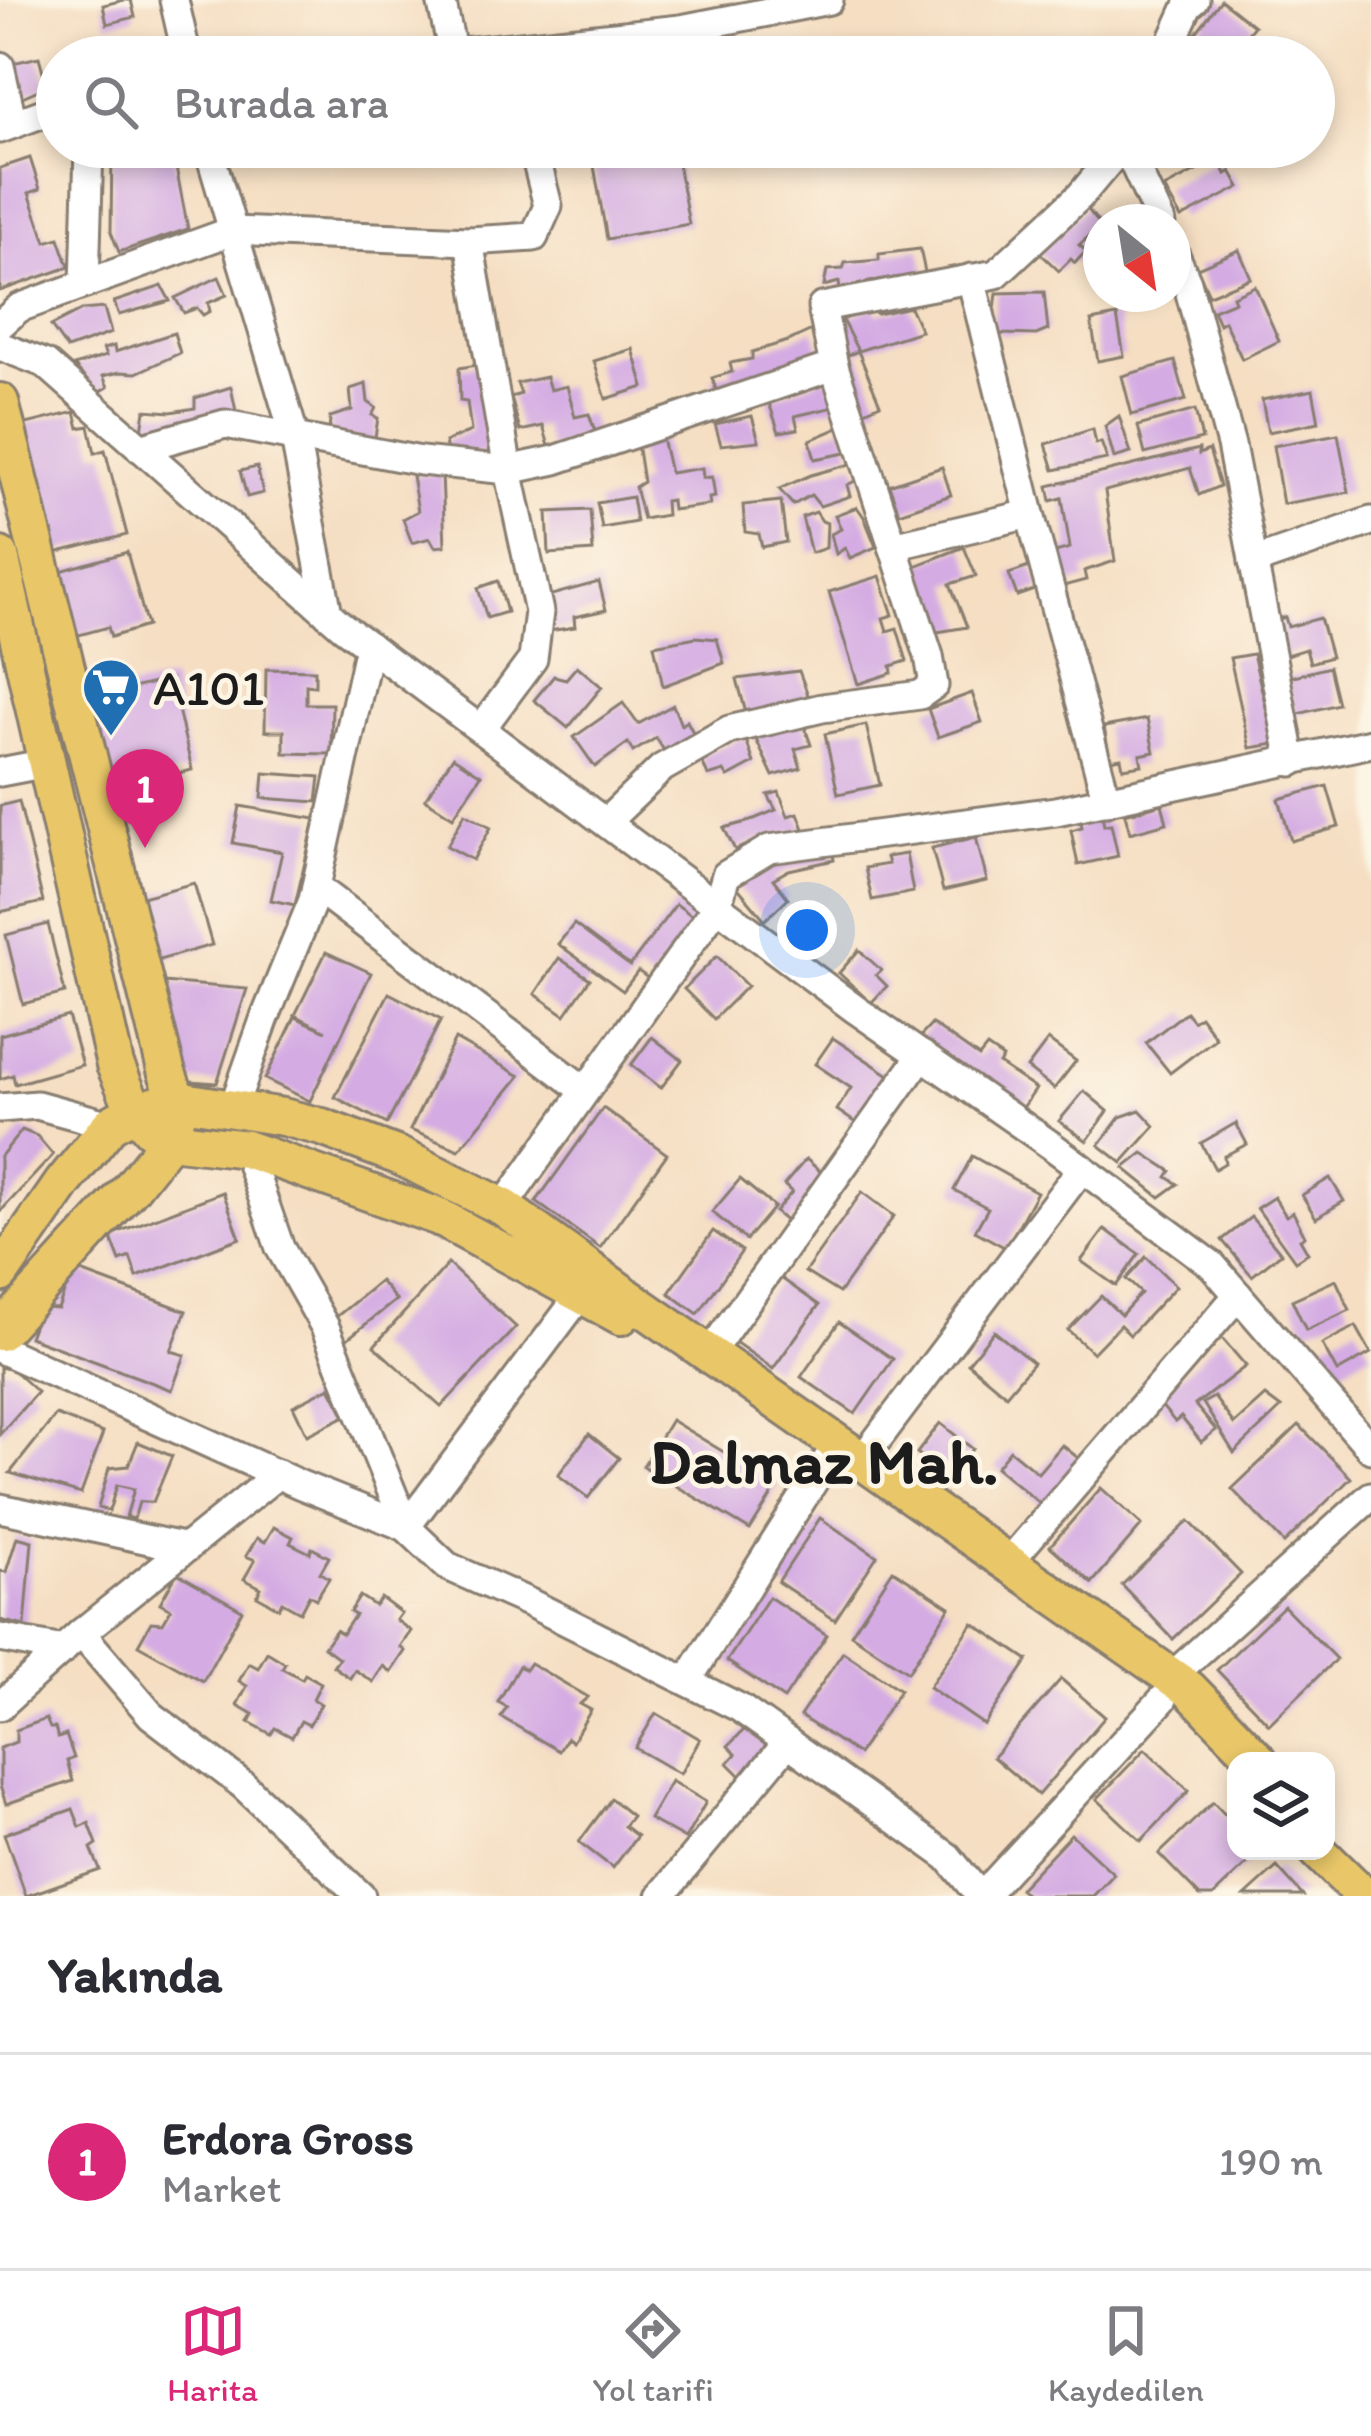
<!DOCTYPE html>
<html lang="tr">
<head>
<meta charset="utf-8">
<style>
  :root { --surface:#fff; --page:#f7f7f7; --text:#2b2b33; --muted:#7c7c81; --line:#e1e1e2; --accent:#db2777 }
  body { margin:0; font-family:Itim,sans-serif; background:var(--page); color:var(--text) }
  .controls { position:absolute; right:36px; bottom:36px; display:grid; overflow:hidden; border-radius:24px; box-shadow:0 6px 18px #0003 }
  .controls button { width:108px; height:108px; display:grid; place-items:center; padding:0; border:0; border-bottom:3px solid var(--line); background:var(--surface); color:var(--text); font:60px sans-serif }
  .compass { position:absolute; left:1083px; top:204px; width:108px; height:108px; border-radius:50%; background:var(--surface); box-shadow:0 6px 18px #0003; rotate:150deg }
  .you { position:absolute; left:807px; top:930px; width:42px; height:42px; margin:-30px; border:9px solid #fff; border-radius:50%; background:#1a73e8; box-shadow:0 0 0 18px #1a73e833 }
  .badge { display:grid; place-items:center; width:78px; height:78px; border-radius:50%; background:var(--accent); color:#fff; font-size:39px; font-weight:700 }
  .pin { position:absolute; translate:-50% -99px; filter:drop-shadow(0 3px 6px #0008) }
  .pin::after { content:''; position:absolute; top:63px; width:42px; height:36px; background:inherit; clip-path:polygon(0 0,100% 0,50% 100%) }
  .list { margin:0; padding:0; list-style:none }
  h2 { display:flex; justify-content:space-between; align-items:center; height:156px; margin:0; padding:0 48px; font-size:51px }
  h2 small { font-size:39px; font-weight:400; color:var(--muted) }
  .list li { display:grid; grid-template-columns:78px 1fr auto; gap:36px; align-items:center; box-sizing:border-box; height:216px; padding:0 48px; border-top:3px solid var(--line) }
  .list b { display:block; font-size:45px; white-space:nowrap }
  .list p { margin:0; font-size:39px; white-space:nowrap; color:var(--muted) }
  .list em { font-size:39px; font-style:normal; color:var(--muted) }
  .icon { flex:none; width:66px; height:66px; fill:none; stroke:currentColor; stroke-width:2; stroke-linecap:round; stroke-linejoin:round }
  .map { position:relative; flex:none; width:1371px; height:1896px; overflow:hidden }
  .search { position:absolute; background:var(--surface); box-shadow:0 6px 18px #0003; left:36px; right:36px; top:36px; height:132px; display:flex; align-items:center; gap:30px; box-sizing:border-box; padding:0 42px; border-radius:66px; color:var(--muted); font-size:45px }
  .sheet { height:372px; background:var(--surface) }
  nav { display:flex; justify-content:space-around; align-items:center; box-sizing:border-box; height:168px; border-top:3px solid var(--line); background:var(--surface); font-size:33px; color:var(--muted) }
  nav a { display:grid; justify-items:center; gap:6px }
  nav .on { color:var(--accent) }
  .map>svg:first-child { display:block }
</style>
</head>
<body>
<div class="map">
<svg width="1371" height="1896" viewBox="0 0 1371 1896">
  <rect width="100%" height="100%" fill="#fcf5e5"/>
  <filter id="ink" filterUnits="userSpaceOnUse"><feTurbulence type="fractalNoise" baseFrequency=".00833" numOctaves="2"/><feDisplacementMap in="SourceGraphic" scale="24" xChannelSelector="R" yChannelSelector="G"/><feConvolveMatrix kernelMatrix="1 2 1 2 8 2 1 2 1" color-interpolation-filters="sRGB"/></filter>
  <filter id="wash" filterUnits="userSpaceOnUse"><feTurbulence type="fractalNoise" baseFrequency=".004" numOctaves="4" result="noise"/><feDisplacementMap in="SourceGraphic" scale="48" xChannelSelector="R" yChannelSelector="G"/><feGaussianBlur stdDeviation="2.7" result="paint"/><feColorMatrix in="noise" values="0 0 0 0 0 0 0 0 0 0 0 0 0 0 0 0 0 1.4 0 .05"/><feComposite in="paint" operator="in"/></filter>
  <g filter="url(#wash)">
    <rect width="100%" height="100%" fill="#f5dec2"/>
    <g id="blocks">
      <!-- building -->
      <g fill="#d4ace3">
        <polygon points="124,0 131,0 135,17 107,24 103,5"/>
        <polygon points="1221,0 1254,26 1236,48 1221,36 1213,48 1195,34"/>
        <polygon points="39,57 47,86 20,98 8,64"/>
        <polygon points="112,147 172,147 188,229 119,252 111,232"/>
        <polygon points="634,147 675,147 689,224 607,239 592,155"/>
        <polygon points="30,158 40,189 29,193 46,242 59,238 69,267 0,291 0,168"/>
        <polygon points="1219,159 1226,174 1231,171 1240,187 1181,218 1164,188"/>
        <polygon points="1086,207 1101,226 1079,245 1086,251 1075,263 1071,259 1059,271 1039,252"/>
        <polygon points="920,249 926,277 882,279 840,289 839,282 824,286 827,270 843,269 845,263 879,260 879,254"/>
        <polygon points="1239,250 1251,278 1209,295 1197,268"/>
        <polygon points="219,277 227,295 208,303 210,311 203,315 197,308 184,313 175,298"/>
        <polygon points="162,286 170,301 119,315 114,302"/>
        <polygon points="1255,286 1279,341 1242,359 1224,321 1219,324 1213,310 1235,301 1233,296"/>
        <polygon points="1044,292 1048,330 1036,335 1001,334 993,326 997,293"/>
        <polygon points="874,307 877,314 910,307 921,331 858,351 842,320"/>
        <polygon points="104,308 111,333 67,349 51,326 82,310"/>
        <polygon points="1117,316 1124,356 1098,361 1091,321"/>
        <polygon points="814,329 822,358 718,395 712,378 732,372 730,363 752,359 752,352 788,341"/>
        <polygon points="174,333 180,353 136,373 120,372 103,376 108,387 98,393 74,366 106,356 103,349 114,346 115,352"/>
        <polygon points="633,349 644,387 606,399 594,361"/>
        <polygon points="858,351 880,404 858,414 841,358"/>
        <polygon points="1175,361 1186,400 1132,415 1122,376"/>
        <polygon points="483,364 495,453 448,454 445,442 471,431 467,402 460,401 459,368"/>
        <polygon points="546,377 550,390 567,386 575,417 589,414 596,434 550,449 543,426 520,431 511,397 521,394 517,383"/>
        <polygon points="827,377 839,406 795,416 798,429 779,432 768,400"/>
        <polygon points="366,384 368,402 376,408 372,415 378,418 374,444 329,437 330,417 352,410 350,389"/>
        <polygon points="231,387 237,416 168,431 142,431 145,410 171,412 195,408 195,398"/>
        <polygon points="1313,390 1319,422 1268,432 1262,400"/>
        <polygon points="1195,410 1202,439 1145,454 1138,426"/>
        <polygon points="75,412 79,428 89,426 95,453 105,450 127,535 47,555 18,426"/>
        <polygon points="752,416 759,441 721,445 715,424"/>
        <polygon points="1119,416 1131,453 1114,458 1105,426"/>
        <polygon points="843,426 851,452 815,459 810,440"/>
        <polygon points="1093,429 1096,444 1101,442 1107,459 1054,470 1046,444"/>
        <polygon points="1338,434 1349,492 1283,504 1273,446"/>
        <polygon points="662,438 670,473 702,468 703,478 712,477 715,497 709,498 710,505 672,510 671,500 665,501 666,515 643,519 635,487 643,482 637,443"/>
        <polygon points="1199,449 1199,454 1209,450 1220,486 1199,495 1190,468 1105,491 1115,561 1084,571 1086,580 1060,587 1052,553 1070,548 1062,498 1051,501 1048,486"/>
        <polygon points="854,463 861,478 847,485 850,496 820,506 811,495 793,505 779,489 811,475"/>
        <polygon points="257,467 263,493 247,497 240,471"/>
        <polygon points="942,467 951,495 899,513 889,485"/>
        <polygon points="442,474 445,546 435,547 430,538 412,543 403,519 418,511 412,476"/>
        <polygon points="632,497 636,522 602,528 597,503"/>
        <polygon points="781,501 786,542 762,547 759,534 745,532 743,505"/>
        <polygon points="857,507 864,517 876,547 850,558 845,548 836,554 831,534 841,529 835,515"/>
        <polygon points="590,510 593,551 549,554 547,512"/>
        <polygon points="816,512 822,521 827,523 826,548 811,553 802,517"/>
        <polygon points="964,547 976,576 950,584 967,627 931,633 910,568"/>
        <polygon points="127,552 147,626 111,637 108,627 68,638 50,574"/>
        <polygon points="1032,566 1040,588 1017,596 1009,574"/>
        <polygon points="880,576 893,615 883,618 887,631 897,628 907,661 891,666 892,673 858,684 829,592"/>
        <polygon points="498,581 507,612 487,618 478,588"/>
        <polygon points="599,582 606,610 574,617 575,627 549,631 544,597"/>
        <polygon points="1285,617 1288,627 1320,618 1331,657 1310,663 1306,649 1280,657 1270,622"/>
        <polygon points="696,637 717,639 724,663 663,686 654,645"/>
        <polygon points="1253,654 1275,744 1250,748 1230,658"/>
        <polygon points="577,666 602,687 568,728 534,700 554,676 566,679"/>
        <polygon points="1329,667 1338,704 1295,715 1286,678"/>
        <polygon points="266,669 315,670 315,686 306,685 306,704 332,704 331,754 284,753 284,731 265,731"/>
        <polygon points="799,671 808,695 794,703 747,717 737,679"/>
        <polygon points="171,679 192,770 111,790 89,698"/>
        <polygon points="972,693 982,722 938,737 928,709"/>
        <polygon points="623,703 638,724 673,705 681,725 687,721 697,740 667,755 656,738 633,752 628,743 595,767 574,737"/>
        <polygon points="1147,719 1154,752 1140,755 1142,765 1123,768 1121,758 1110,760 1104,727"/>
        <polygon points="803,722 811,745 795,749 801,768 773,776 754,735"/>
        <polygon points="866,725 880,785 838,794 825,734"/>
        <polygon points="745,737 754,763 728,777 724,771 708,776 700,756"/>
        <polygon points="453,757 481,775 453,817 425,799"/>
        <polygon points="264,773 320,777 317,802 262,798"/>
        <polygon points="1327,786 1339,827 1291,841 1279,799"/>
        <polygon points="779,792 788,816 798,813 804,829 755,841 735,850 724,828 747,822 776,810 768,795"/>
        <polygon points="19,801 43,902 0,912 0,806"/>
        <polygon points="1162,804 1167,823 1130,833 1125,814"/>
        <polygon points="240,806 315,819 295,905 271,900 282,852 233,843"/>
        <polygon points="465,813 491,827 473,860 447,846"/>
        <polygon points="1102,815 1104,825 1111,824 1118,856 1078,865 1071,830 1082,827 1081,820"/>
        <polygon points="976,837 987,881 943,891 932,848"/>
        <polygon points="832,848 834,860 789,870 773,879 788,898 765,920 734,883 757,867 786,855"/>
        <polygon points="906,854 913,892 872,900 865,868 888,864 886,857"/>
        <polygon points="194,883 212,945 156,961 138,898"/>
        <polygon points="676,904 698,920 652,981 638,971 623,991 558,944 574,924 630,966"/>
        <polygon points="48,924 65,993 23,1004 6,935"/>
        <polygon points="859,950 881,970 876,975 887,986 871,1003 839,973"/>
        <polygon points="326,952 371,973 310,1101 265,1079 295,1017 326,1031 295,1015"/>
        <polygon points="717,956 747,986 714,1019 684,989"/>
        <polygon points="559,958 590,979 565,1015 535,994"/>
        <polygon points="163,982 247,989 217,1083 190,1081 173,1049"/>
        <polygon points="389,993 441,1020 387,1124 335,1097"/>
        <polygon points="1186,1012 1193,1021 1200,1016 1216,1038 1170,1073 1146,1043"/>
        <polygon points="68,1016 82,1065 15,1084 13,1075 0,1079 0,1035"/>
        <polygon points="932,1024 979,1057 987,1047 1003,1058 999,1064 1036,1089 1022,1109 919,1038"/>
        <polygon points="652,1037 682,1060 661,1088 631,1065"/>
        <polygon points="833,1038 892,1077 860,1126 837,1110 851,1088 815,1064"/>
        <polygon points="455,1039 520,1076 459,1150 410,1130"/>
        <polygon points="1048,1040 1076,1061 1054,1089 1027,1068"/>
        <polygon points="1084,1091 1108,1111 1087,1141 1059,1121"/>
        <polygon points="603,1108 667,1154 600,1248 536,1202"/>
        <polygon points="1140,1110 1155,1126 1122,1163 1099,1145 1120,1117"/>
        <polygon points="1236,1123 1247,1144 1224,1156 1225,1163 1215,1169 1201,1143"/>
        <polygon points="22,1130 37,1136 53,1155 0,1212 0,1157"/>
        <polygon points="1143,1153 1171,1171 1167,1177 1178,1184 1160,1197 1124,1168"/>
        <polygon points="972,1156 1037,1192 1006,1248 975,1231 988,1208 954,1190"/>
        <polygon points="806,1159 828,1178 789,1224 775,1212 792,1192 784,1185"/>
        <polygon points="1330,1178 1344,1201 1316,1218 1302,1195"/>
        <polygon points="740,1179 774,1207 746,1240 712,1212"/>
        <polygon points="223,1192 240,1238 137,1277 130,1257 120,1261 110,1235"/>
        <polygon points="862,1192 894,1216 839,1293 805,1272"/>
        <polygon points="1274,1197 1286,1216 1293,1212 1305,1236 1300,1239 1308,1253 1295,1261 1257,1208"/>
        <polygon points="1251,1217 1281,1253 1252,1276 1222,1240"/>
        <polygon points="1105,1229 1139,1254 1116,1286 1081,1261"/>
        <polygon points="713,1231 742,1251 698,1314 669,1293"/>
        <polygon points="1146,1257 1176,1286 1130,1335 1120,1325 1093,1353 1068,1330 1101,1296 1121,1315 1141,1293 1126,1279"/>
        <polygon points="448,1264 516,1327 441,1407 374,1346"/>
        <polygon points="73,1269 186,1311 171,1351 185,1355 172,1390 29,1337 40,1308 58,1309"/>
        <polygon points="781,1278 819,1305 773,1369 735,1342"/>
        <polygon points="1336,1280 1350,1310 1306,1330 1292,1300"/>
        <polygon points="380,1281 396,1300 346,1340 331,1321"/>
        <polygon points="839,1322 893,1359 855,1414 801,1377"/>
        <polygon points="1356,1326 1371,1353 1337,1372 1322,1344"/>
        <polygon points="994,1331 1033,1363 1006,1395 968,1363"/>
        <polygon points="1221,1337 1246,1366 1195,1405 1216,1430 1201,1442 1181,1417 1175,1422 1155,1398 1185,1373"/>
        <polygon points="0,1367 13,1370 37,1392 0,1434"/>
        <polygon points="330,1387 345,1416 307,1435 293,1406"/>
        <polygon points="1265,1396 1281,1408 1234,1453 1203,1403 1214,1397 1234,1424"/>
        <polygon points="56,1415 103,1433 81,1494 10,1473"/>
        <polygon points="671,1420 778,1485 750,1530 643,1466"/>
        <polygon points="940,1423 973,1449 950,1479 917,1453"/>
        <polygon points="1299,1425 1351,1478 1284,1543 1232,1489"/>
        <polygon points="589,1434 619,1458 588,1498 558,1475"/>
        <polygon points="138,1442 172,1456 153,1502 139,1502 134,1519 126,1517 134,1489 117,1485 109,1511 98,1508 109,1468 128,1466"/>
        <polygon points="1062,1445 1083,1462 1045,1508 996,1467 1010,1450 1038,1473"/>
        <polygon points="1101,1488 1142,1525 1092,1583 1050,1546"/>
        <polygon points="820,1518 877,1556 835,1620 778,1582"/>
        <polygon points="1189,1521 1241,1574 1173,1639 1122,1585"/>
        <polygon points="274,1527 293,1537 290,1543 310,1553 312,1548 329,1557 320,1573 329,1578 316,1599 309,1595 300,1612 282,1602 279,1608 257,1596 261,1588 244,1579 255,1560 246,1556 257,1538 265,1542"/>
        <polygon points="17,1537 32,1541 25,1626 0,1620 0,1571 6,1572"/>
        <polygon points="893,1570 950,1607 908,1672 851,1634"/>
        <polygon points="177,1573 242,1610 203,1681 138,1645 151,1622 163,1623 171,1609 160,1603"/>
        <polygon points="360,1596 375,1606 381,1598 401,1613 396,1620 411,1631 400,1647 405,1651 391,1672 383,1666 373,1682 355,1670 350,1678 333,1666 339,1658 324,1647 336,1630 342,1634 355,1615 350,1612"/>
        <polygon points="769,1597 827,1635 784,1699 727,1661"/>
        <polygon points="1284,1606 1336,1659 1269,1724 1217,1670"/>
        <polygon points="973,1623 1028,1660 984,1725 929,1687"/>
        <polygon points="267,1652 285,1663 282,1668 302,1679 305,1674 321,1683 313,1699 321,1704 309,1725 301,1721 292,1737 275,1728 271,1734 249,1722 253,1714 237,1705 247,1686 239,1681 249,1663 258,1668"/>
        <polygon points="843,1652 900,1690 858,1754 800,1716"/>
        <polygon points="530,1663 588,1697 580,1704 591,1710 572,1742 567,1738 559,1751 501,1717 507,1707 498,1702 519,1666 525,1670"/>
        <polygon points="1061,1679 1105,1717 1038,1795 993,1757"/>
        <polygon points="656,1713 700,1739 680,1774 635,1748"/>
        <polygon points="46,1719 50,1728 55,1728 58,1738 66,1735 74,1758 67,1761 73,1781 6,1804 0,1786 0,1748 16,1742 16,1730"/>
        <polygon points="747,1727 769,1748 741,1776 728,1763 736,1754 728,1746"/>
        <polygon points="1145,1749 1189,1791 1141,1841 1097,1799"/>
        <polygon points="671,1781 706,1802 685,1839 649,1819"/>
        <polygon points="611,1799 632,1816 624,1826 637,1836 613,1868 579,1842"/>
        <polygon points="1213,1802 1236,1826 1236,1851 1260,1851 1213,1896 1200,1896 1159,1854"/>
        <polygon points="73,1809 80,1827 89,1823 97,1844 91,1848 100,1870 26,1896 4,1834"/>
        <polygon points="1071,1834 1114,1874 1093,1896 1027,1896 1019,1889"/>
        <polygon points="1277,1867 1303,1896 1245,1896"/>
      </g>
    </g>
  </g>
  <g filter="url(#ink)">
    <use href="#blocks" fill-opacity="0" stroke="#887d6f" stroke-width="3"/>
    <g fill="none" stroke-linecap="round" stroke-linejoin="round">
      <defs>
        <g id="minor">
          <polyline points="174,0 187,57"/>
          <polyline points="453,53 681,29 829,0"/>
          <polyline points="427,57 453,53 441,0"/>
          <polyline points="1165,57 1188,6 1195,0"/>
          <polyline points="0,66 13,124"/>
          <polyline points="0,129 57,108"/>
          <polyline points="208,147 295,438 328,614"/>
          <polyline points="1126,147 1161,222"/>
          <polyline points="469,241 508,470 539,612 533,659 481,729"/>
          <polyline points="1173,250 1187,282 1231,445 1292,762"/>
          <polyline points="971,278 1030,514 1107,801"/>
          <polyline points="85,284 89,147"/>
          <polyline points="0,325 19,308 232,231 469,241 534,237 548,206 533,147"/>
          <polyline points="0,346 46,364 342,626 855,1009 1052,1146 1212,1265 1371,1449"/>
          <polyline points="140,448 225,424 421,461 508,470 555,460 834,366 822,307 996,274 1080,196 1121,147"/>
          <polyline points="893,546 1030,514"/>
          <polyline points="1253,562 1371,521"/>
          <polyline points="0,772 47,763"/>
          <polyline points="606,822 662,768 729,730 822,708 920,695 934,685 929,656 834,366"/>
          <polyline points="316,887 584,1090"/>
          <polyline points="0,1108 37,1105 110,1125"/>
          <polyline points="233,1108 264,1020 313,900 369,646"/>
          <polyline points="246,1149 280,1248 325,1327 406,1527 447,1566 530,1603 740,1708 948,1857 980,1896"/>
          <polyline points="503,1207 717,906 726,875 769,849 1056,811 1371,743"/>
          <polyline points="0,1349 301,1485 406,1527 581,1294"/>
          <polyline points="709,1354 922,1055"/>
          <polyline points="861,1461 1082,1168"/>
          <polyline points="0,1508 187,1548"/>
          <polyline points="1008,1563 1238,1295"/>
          <polyline points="81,1633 151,1715 243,1785 361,1896"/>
          <polyline points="0,1638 63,1650"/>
          <polyline points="1171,1677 1371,1496"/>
          <polyline points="687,1681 827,1460"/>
          <polyline points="0,1706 81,1633 278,1474"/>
          <polyline points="661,1896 788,1742"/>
          <polyline points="982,1896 1163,1699"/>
        </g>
        <g id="major">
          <polyline points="0,402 166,1070 177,1100 283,1117 322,1127 399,1156 503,1207 626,1296 1189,1689 1259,1761"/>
          <polyline points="0,556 115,1065 135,1111 151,1129 169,1140 246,1149 439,1217 621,1316"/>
          <polyline points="0,1274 63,1183 110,1125 135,1111 177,1100 177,1115 169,1140 131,1188 0,1332"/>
          <polyline points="1318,1851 1364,1896"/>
        </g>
      </defs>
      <!-- minor casing -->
      <use href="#minor" stroke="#887d6f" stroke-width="33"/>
      <!-- major casing -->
      <use href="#major" stroke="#887d6f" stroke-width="42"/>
      <!-- minor -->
      <use href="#minor" stroke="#fff" stroke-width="27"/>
      <!-- major -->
      <use href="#major" stroke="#e9c769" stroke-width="36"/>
    </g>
  </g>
  <!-- icons -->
  <defs>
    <symbol id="supermarket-pin" viewBox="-11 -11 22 30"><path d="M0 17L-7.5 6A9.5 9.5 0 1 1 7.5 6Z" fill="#1f6fb2" stroke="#fcf5e5"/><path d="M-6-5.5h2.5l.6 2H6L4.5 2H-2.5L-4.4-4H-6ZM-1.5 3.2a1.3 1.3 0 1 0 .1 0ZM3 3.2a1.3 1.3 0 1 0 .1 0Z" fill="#fff"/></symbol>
  </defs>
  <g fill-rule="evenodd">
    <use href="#supermarket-pin" x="78" y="654" width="66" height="90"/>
  </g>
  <g text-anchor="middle" stroke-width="9" stroke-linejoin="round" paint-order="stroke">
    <!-- poi labels -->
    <g font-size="51" fill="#1c1c1c" stroke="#fcf5e5" text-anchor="start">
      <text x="153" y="705">A101</text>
    </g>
    <!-- district labels -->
    <g font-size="63" font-weight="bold" fill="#1c1c1c" stroke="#fcf5e5">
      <text x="824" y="1483">Dalmaz Mah.</text>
    </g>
  </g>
</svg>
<div class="controls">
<button><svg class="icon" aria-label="layers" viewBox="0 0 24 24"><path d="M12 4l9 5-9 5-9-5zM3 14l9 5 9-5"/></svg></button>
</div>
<svg class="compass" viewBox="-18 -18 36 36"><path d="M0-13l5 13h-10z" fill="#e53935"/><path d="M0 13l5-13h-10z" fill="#7c7c81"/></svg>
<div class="you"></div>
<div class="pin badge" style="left:145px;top:848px">1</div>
<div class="search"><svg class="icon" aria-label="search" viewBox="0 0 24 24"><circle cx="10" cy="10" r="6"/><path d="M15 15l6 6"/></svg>Burada ara</div>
</div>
<section class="sheet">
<h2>Yakında<small></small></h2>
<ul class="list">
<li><span class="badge">1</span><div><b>Erdora Gross</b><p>Market</p></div><em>190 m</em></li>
</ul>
</section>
<nav>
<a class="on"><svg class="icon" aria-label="map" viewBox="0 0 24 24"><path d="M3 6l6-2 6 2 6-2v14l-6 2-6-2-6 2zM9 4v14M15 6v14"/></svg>Harita</a>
<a><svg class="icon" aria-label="directions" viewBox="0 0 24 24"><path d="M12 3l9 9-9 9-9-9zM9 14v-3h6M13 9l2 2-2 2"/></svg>Yol tarifi</a>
<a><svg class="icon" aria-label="saved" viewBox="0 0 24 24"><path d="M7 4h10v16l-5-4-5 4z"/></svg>Kaydedilen</a>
</nav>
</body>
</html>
